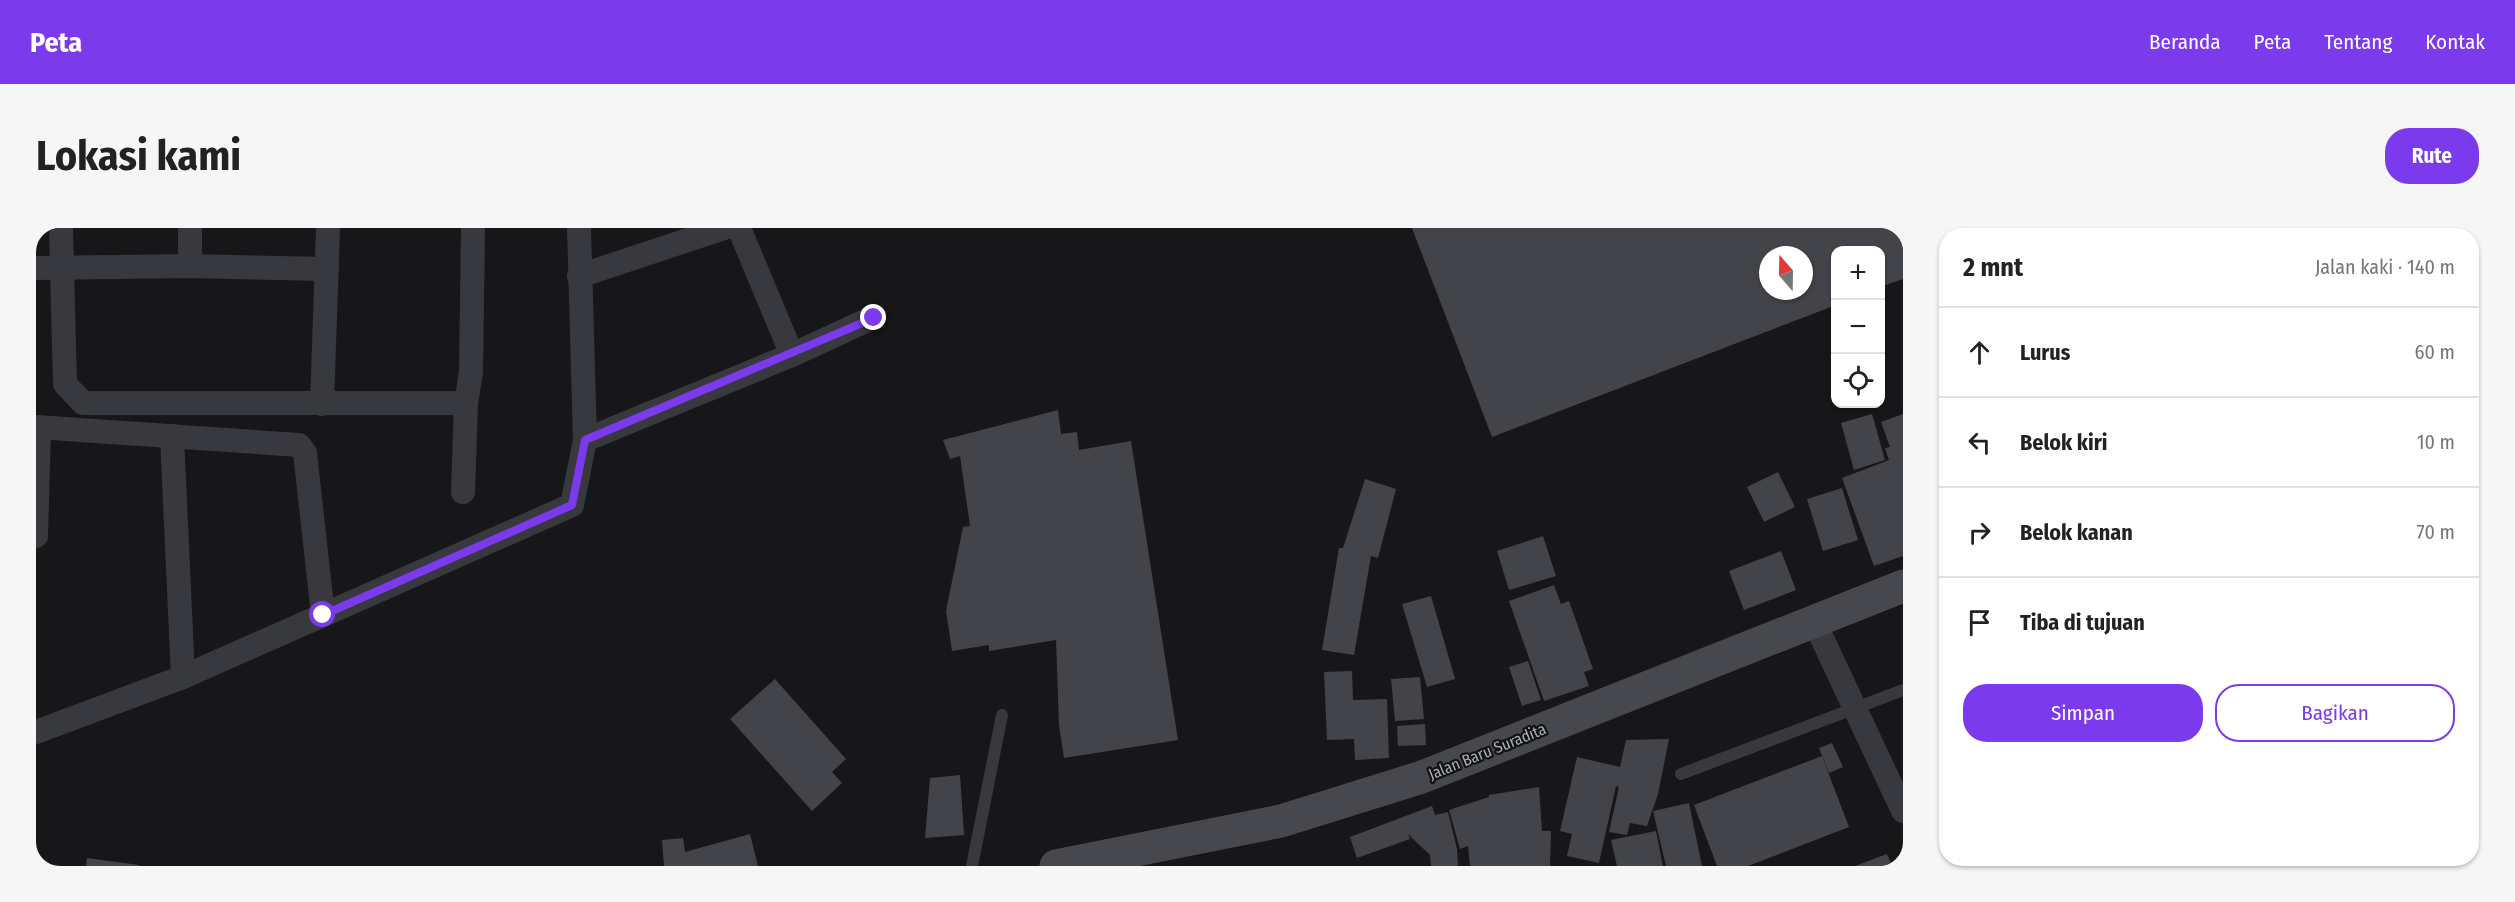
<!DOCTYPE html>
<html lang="id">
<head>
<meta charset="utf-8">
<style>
  :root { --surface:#fff; --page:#f6f6f6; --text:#222; --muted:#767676; --line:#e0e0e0; --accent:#7c3aed }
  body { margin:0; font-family:"Fira Sans Condensed",sans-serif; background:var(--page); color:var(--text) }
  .controls { position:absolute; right:18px; top:18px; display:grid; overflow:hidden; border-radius:12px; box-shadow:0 2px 4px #0004 }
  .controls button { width:54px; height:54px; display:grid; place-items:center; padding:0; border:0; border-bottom:2px solid var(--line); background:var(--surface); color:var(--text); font:30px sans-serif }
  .compass { position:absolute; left:1723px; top:18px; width:54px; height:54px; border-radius:50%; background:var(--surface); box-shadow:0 2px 4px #0004; rotate:340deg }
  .stop { position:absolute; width:18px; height:18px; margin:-14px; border:4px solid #7c3aed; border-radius:50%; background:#fff }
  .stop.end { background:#7c3aed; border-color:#fff; box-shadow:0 2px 6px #0008 }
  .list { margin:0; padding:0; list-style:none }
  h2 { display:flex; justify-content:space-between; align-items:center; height:78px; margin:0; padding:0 24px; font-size:26px }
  h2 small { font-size:20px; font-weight:400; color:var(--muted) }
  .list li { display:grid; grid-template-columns:39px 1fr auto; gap:18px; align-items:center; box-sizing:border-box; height:90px; padding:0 24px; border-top:2px solid var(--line) }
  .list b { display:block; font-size:22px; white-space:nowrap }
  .list em { font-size:20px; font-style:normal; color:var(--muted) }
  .actions { display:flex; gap:12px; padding:18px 24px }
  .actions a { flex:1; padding:14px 0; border:2px solid var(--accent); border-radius:24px; text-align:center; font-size:21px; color:var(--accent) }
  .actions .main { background:var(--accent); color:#fff }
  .icon { flex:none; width:33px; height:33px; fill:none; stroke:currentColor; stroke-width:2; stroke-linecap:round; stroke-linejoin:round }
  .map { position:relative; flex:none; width:1867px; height:638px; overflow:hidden; border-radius:24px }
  header { display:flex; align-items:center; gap:36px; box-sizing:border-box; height:84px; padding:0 30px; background:var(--accent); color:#fff }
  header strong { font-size:28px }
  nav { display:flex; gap:33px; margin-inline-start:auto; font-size:21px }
  .intro { display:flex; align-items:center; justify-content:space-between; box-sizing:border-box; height:144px; padding:0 36px }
  h1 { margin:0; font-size:42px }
  .button { padding:15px 27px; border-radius:24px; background:var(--accent); color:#fff; font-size:21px; font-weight:700 }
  main { display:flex; gap:36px; padding:0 36px }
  aside { flex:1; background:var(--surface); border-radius:24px; box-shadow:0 2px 4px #0004 }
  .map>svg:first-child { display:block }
</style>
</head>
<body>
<header>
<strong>Peta</strong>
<nav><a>Beranda</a><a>Peta</a><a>Tentang</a><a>Kontak</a></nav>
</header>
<div class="intro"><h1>Lokasi kami</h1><a class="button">Rute</a></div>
<main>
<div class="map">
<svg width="1867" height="638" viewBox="0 0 1867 638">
  <rect width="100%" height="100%" fill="#171719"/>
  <!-- building -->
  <g fill="#434449" fill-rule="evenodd">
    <path d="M 1376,0 L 1867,0 L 1867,51 L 1844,59 L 1844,22 L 1800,22 L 1800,77 L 1456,209 ZM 1732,27 L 1768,27 L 1768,63 L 1732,63 Z"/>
    <polygon points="1022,182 1025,206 1041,204 1043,222 1095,213 1142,512 1028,530 1023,497 1020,412 953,423 953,417 916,423 910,383 927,299 934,298 924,228 914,231 907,212"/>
    <polygon points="1836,186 1849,232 1818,242 1805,195"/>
    <polygon points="1867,186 1867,328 1838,338 1806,250 1853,232 1849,220 1854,219 1845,194"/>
    <polygon points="1742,244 1759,279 1728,294 1711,259"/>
    <polygon points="1329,251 1360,261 1342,330 1335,328 1318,427 1286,422 1303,320 1307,320"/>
    <polygon points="1806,260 1822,312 1787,323 1771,271"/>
    <polygon points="1507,308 1520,348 1473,362 1461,323"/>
    <polygon points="1745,323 1760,362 1708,382 1693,343"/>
    <polygon points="1518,357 1525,376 1533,373 1557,441 1548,444 1553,458 1508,473 1473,373"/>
    <polygon points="1395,368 1419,451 1391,459 1366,376"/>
    <polygon points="1492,433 1505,472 1486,478 1473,439"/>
    <polygon points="1316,443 1317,472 1351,471 1353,530 1319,532 1318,511 1291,512 1288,444"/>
    <polygon points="1384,449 1388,491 1359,493 1355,451"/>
    <polygon points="739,451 810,531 796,544 806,555 776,583 694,491"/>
    <polygon points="1389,496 1390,517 1362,518 1361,498"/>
    <polygon points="1633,511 1622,566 1611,598 1594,595 1591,607 1573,604 1583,559 1580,558 1563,635 1531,628 1536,606 1524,603 1541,529 1584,539 1590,512"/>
    <polygon points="1796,515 1807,539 1793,545 1783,520"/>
    <polygon points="1786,528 1813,599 1712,638 1681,638 1658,577"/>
    <polygon points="924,547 928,607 889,610 894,550"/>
    <polygon points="1503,559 1506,603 1515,603 1514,638 1434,638 1432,618 1424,621 1413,582 1453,569 1453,567"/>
    <polygon points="1653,575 1666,638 1630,638 1617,583"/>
    <polygon points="1396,578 1399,587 1412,584 1421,621 1422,638 1395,638 1394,627 1372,606 1374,611 1321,630 1314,609"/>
    <polygon points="1620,603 1627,638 1581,638 1575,612"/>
    <polygon points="714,606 722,638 628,638 626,612 647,610 649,624"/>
    <polygon points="1851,626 1856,638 1819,638"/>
    <polygon points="51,630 103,637 103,638 50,638"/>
  </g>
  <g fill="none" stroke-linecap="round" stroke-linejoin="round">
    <!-- lane -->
    <g stroke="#38393e" stroke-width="12">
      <polyline points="1645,546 1867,462"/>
      <polyline points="936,638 966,487"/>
    </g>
    <!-- street -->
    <g stroke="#38393e" stroke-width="24">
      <polyline points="25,0 29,156 47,175 430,175 435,144 437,0"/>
      <polyline points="154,0 154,38"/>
      <polyline points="703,0 756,127"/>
      <polyline points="0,40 154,38 291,41"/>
      <polyline points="543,48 688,0"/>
      <polyline points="286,176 292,0"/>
      <polyline points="0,199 263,217 269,225 287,387"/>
      <polyline points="136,208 147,449"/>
      <polyline points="549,212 756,127 838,89"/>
      <polyline points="427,264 430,175"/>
      <polyline points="0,308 3,200"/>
      <polyline points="1778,393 1867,583"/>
      <polyline points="0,504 147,449 536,277 549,212 543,0"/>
    </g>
    <!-- secondary -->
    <polyline stroke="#46484e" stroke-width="33" points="1020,638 1245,593 1386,549 1867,358"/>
  </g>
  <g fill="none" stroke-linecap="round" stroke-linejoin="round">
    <!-- route -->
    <polyline stroke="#7c3aed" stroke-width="8" points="287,387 536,277 549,212 838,90"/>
  </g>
  <g text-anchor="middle" stroke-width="4.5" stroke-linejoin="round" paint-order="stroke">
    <!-- street labels -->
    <g font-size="16" fill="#a9aeb9" stroke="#121214">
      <text transform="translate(1451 523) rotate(-22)" y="6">Jalan Baru Suradita</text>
    </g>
  </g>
</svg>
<div class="controls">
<button>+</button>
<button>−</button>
<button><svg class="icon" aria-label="locate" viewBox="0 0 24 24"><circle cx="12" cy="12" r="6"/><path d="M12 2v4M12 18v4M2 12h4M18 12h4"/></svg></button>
</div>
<svg class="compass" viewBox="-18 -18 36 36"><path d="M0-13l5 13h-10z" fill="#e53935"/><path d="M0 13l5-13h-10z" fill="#767676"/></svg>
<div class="stop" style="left:287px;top:387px"></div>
<div class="stop end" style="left:838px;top:90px"></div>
</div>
<aside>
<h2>2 mnt<small>Jalan kaki · 140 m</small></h2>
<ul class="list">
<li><svg class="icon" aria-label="ahead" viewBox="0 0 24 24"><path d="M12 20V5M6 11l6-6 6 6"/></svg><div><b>Lurus</b></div><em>60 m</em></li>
<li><svg class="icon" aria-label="left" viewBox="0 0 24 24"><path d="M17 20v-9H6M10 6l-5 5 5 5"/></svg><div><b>Belok kiri</b></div><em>10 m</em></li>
<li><svg class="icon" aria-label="right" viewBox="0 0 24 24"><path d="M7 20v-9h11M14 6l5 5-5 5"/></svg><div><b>Belok kanan</b></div><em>70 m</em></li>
<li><svg class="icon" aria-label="arrive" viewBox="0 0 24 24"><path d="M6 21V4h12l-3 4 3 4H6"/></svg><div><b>Tiba di tujuan</b></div></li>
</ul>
<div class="actions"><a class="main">Simpan</a><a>Bagikan</a></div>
</aside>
</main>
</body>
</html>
